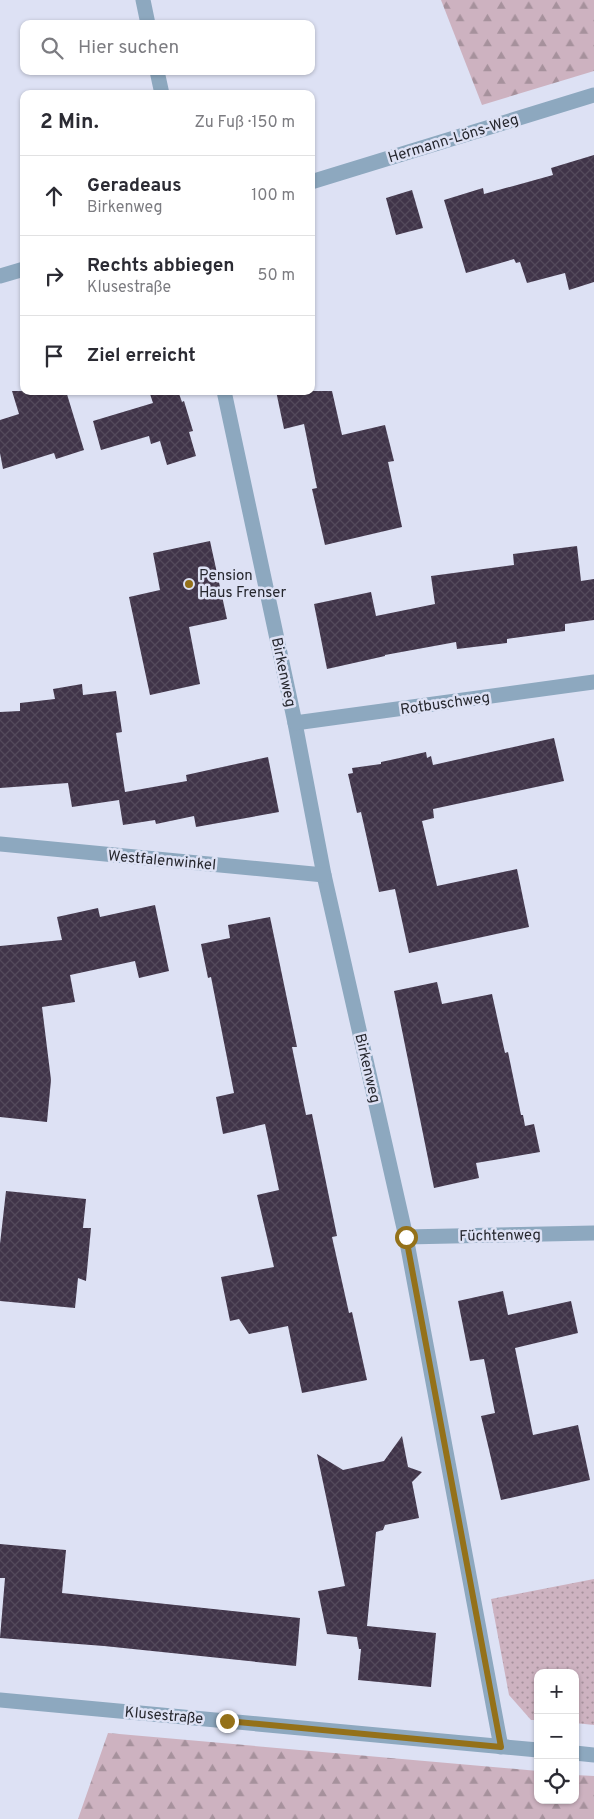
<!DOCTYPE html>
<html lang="de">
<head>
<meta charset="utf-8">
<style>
  :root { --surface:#fff; --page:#f7f7f7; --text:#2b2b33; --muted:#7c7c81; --line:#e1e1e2 }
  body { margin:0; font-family:Overpass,sans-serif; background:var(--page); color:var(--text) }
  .controls { position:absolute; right:15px; bottom:15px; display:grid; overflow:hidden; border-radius:10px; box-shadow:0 1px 4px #0004 }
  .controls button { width:45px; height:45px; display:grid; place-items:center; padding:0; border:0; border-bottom:1px solid var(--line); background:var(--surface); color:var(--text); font:25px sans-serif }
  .stop { position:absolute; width:15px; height:15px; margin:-11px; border:4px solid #947119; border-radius:50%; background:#fff }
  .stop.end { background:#947119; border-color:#fff; box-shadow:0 1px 5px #0008 }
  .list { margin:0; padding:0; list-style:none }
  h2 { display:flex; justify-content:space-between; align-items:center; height:65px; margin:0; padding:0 20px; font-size:21px }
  h2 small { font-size:16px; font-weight:400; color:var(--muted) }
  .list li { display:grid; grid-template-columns:32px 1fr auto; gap:15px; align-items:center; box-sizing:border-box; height:80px; padding:0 20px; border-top:1px solid var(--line) }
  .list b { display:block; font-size:19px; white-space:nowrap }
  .list p { margin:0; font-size:16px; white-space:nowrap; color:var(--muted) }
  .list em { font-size:16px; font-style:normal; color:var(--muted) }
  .icon { flex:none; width:28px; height:28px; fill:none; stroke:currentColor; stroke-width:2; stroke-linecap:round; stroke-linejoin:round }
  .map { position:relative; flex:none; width:594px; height:1819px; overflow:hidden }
  .search { position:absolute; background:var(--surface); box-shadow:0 1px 4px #0004; left:20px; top:20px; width:295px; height:55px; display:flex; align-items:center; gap:12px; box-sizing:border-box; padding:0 18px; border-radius:10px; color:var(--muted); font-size:19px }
  .panel { position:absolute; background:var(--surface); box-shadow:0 1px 4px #0004; left:20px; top:90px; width:295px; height:305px; border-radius:10px }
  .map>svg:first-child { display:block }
</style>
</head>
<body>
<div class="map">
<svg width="594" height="1819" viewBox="0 0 594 1819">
  <defs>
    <pattern id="forest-firs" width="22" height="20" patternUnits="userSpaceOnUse" patternTransform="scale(1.25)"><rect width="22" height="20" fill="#cdb2c0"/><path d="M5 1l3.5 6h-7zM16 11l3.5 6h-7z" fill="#a6919c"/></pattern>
    <pattern id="park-dots" width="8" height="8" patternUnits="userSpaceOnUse" patternTransform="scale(1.25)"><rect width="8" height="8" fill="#cdb2c0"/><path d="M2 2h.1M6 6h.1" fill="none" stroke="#a6919c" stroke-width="1.8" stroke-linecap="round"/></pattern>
    <pattern id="building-cross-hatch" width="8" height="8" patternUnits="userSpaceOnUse" patternTransform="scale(1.25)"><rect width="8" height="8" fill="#403449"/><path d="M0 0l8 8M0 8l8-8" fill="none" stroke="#53495b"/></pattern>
  </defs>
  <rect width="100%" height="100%" fill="#dde1f4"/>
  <!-- forest -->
  <g fill="url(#forest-firs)">
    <polygon points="441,0 594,0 594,71 482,105"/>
    <polygon points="108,1733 538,1771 538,1800 575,1800 575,1775 594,1776 594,1819 78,1819"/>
  </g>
  <!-- park -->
  <polygon fill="url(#park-dots)" points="594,1579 594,1725 575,1723 575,1673 538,1673 538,1720 531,1720 509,1695 491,1599"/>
  <!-- building -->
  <g fill="url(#building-cross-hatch)">
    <polygon points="594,155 594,282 569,290 565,273 527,283 520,262 516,263 514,259 466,273 444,200 483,188 484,194 553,175 551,168"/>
    <polygon points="412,190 423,228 396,235 386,198"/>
    <polygon points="12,391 66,391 84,450 56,459 54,453 3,469 0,453 0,420 19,414"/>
    <polygon points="149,391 178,391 182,402 184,401 193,431 189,432 196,456 167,465 160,441 151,444 149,436 101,450 93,421 153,403"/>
    <polygon points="276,391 332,391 342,435 385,425 394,461 388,462 402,527 325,545 312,489 317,488 304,424 284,429"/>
    <polygon points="210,541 227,619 189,627 200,684 150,695 129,597 160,590 153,553"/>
    <polygon points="577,546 581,581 594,579 594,620 565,624 565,631 507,639 507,643 457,649 456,642 385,655 385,656 327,669 314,604 371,592 376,616 435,604 431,576 514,565 513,554"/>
    <polygon points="82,684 83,695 116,691 122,732 116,733 125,792 187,781 186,775 268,757 279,812 196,827 194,816 156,824 155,820 123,825 119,800 72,807 68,783 0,788 0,712 20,711 20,703 55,699 53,689"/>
    <polygon points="554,738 564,781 433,809 434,818 422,821 437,886 517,869 529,927 409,953 395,889 379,892 361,812 357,813 348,774 353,773 352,768 381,764 381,762 395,759 426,752 427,758 431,756 433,765"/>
    <polygon points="155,905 169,971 139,978 135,961 70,975 75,1002 42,1007 51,1080 47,1122 0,1117 0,946 62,940 57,917 98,908 100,917"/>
    <polygon points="270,917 297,1047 292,1047 306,1115 312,1114 337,1236 332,1237 349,1313 352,1312 367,1380 302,1393 288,1326 249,1334 239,1319 230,1321 221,1277 274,1267 257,1195 279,1190 265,1124 223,1134 216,1097 234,1093 211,977 208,978 201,944 230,938 228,925"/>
    <polygon points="437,982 442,1004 492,994 505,1053 508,1052 521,1115 523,1115 525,1126 534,1124 540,1152 476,1163 479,1178 434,1188 394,991"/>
    <polygon points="6,1191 86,1199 83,1228 91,1228 86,1281 78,1278 75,1308 0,1301 0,1244"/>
    <polygon points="503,1291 508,1315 571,1301 578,1333 515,1348 533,1435 578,1425 590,1480 501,1500 481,1416 495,1413 484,1359 470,1361 458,1301"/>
    <polygon points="402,1436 408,1467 422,1472 412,1482 419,1518 385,1525 383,1530 376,1532 367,1626 436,1633 431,1687 358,1680 361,1649 359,1649 357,1637 327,1634 318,1591 345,1586 317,1454 343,1470 384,1461"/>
    <polygon points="0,1544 66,1550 62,1593 300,1618 296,1666 104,1646 0,1638 5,1578 0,1578"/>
  </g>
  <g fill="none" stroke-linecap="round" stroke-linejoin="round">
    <!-- minor -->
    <g stroke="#8da8bf" stroke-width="15">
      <polyline points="143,0 148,24"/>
      <polyline points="157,71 162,94"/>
      <polyline points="311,182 594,95"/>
      <polyline points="0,276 24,269"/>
      <polyline points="224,391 295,723 324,875 406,1237 501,1747"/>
      <polyline points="295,723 594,682"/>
      <polyline points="0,844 324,875"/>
      <polyline points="406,1237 594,1233"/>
      <polyline points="0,1700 538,1750"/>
      <polyline points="575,1753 594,1755"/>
    </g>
  </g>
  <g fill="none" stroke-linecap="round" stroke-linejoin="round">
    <!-- route -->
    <polyline stroke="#947119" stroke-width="6" points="227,1721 501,1747 406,1237"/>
  </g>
  <!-- markers -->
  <circle fill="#947119" stroke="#dde1f4" stroke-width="2" cx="189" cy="584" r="5"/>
  <g text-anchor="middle" stroke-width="5" stroke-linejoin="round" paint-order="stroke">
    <!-- street labels -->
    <g font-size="15" fill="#26272e" stroke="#dde1f4">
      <text transform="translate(453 138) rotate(-17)" y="5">Hermann-Löns-Weg</text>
      <text transform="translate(284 672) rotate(78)" y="5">Birkenweg</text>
      <text transform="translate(445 703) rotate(-8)" y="5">Rotbuschweg</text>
      <text transform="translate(162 860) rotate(5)" y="5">Westfalenwinkel</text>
      <text transform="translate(368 1068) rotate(77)" y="5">Birkenweg</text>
      <text transform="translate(500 1235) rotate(-1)" y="5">Füchtenweg</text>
      <text transform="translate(164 1715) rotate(5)" y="5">Klusestraße</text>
    </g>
    <!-- poi labels -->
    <g font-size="15" fill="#26272e" stroke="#dde1f4" text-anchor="start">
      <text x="199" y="580">Pension<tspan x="199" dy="17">Haus Frenser</tspan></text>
    </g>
  </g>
</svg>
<div class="controls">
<button>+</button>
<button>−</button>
<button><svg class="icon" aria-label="locate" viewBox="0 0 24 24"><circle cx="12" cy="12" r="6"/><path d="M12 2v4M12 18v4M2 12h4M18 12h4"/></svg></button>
</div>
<div class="stop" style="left:406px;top:1237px"></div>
<div class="stop end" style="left:227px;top:1721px"></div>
<div class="search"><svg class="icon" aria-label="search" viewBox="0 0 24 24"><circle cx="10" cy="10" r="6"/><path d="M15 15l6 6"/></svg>Hier suchen</div>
<section class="panel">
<h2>2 Min.<small>Zu Fuß · 150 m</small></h2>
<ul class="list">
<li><svg class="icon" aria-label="ahead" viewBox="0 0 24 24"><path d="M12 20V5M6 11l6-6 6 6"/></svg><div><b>Geradeaus</b><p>Birkenweg</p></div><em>100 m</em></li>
<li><svg class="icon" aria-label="right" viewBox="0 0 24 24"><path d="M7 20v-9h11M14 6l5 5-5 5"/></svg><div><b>Rechts abbiegen</b><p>Klusestraße</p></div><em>50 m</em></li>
<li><svg class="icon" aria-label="arrive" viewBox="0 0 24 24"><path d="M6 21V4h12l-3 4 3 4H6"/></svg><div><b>Ziel erreicht</b></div></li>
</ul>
</section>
</div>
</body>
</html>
